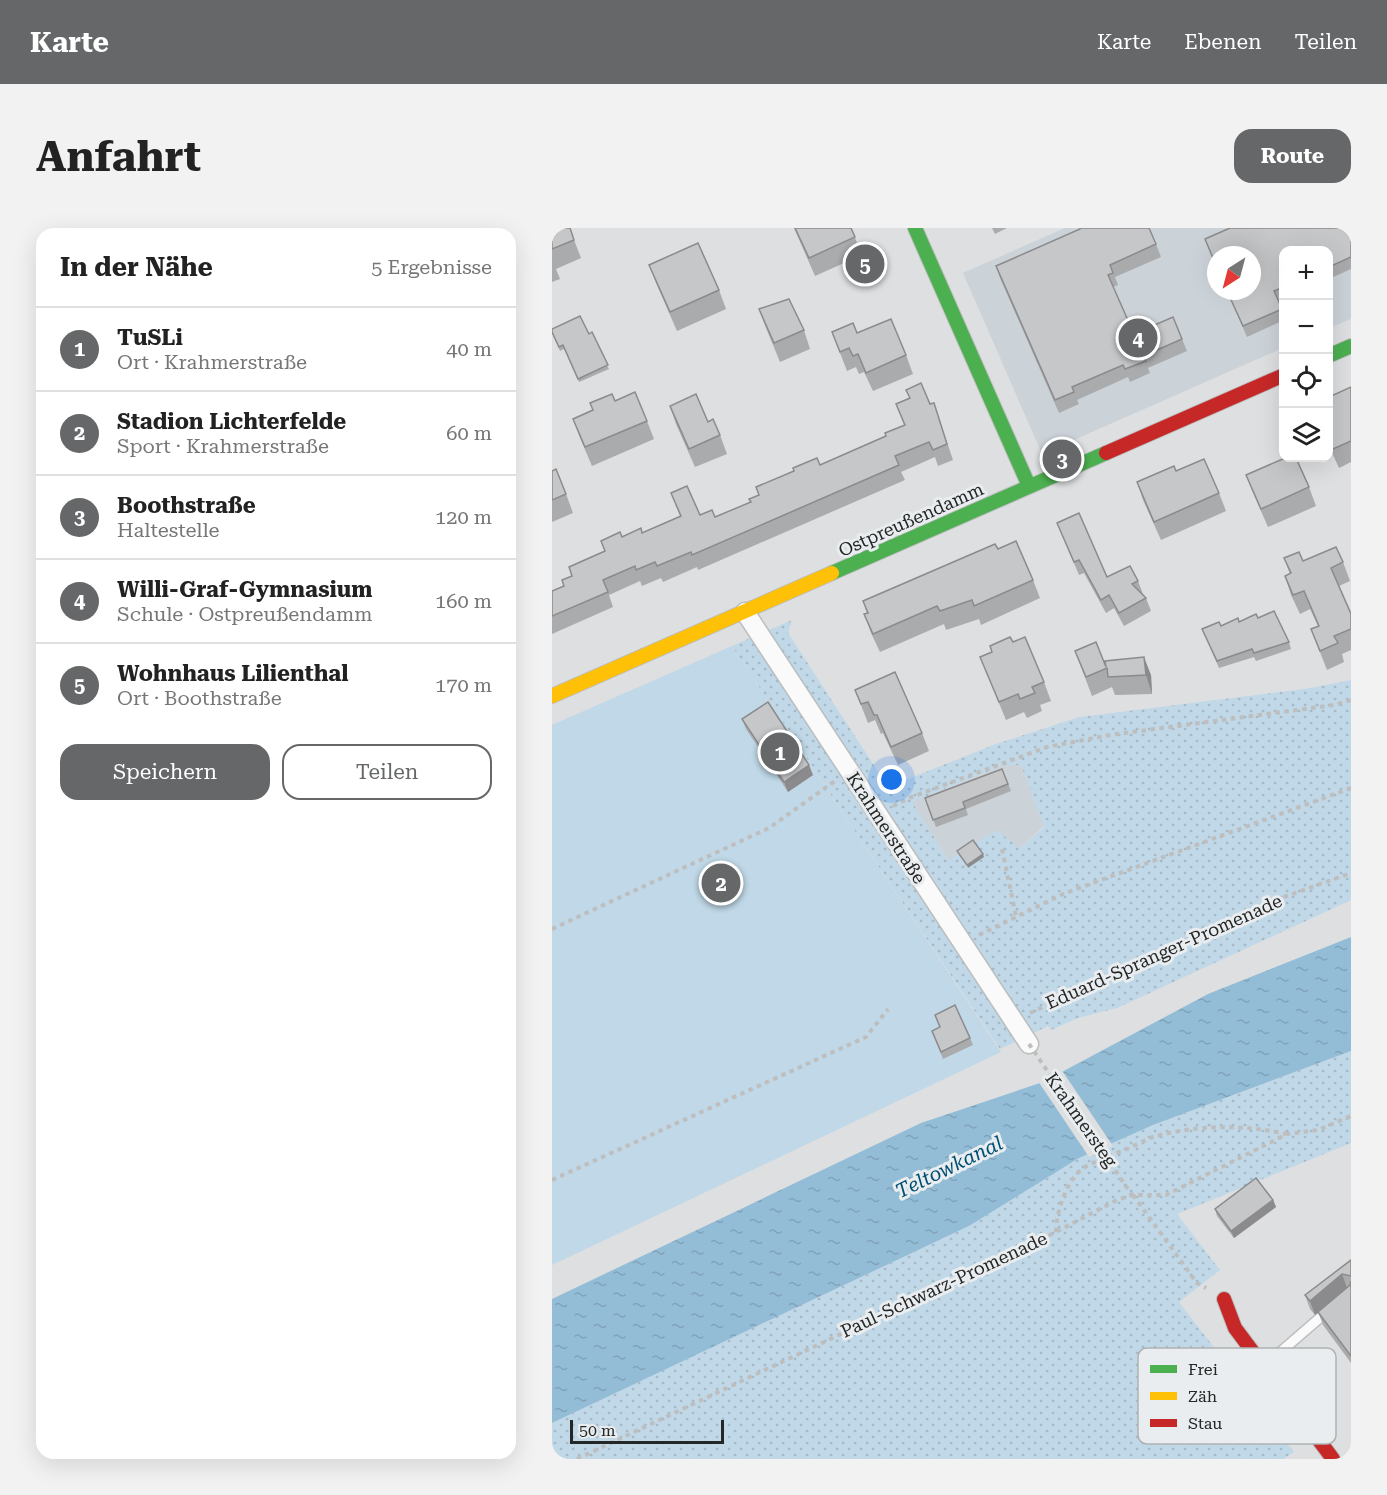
<!DOCTYPE html>
<html lang="de">
<head>
<meta charset="utf-8">
<style>
  :root { --surface:#fff; --page:#f2f2f2; --text:#222; --muted:#767676; --line:#e0e0e0; --accent:#656768 }
  body { margin:0; font-family:"Roboto Serif",serif; background:var(--page); color:var(--text) }
  .controls { position:absolute; right:18px; top:18px; display:grid; overflow:hidden; border-radius:12px; box-shadow:0 6px 24px #0002 }
  .controls button { width:54px; height:54px; display:grid; place-items:center; padding:0; border:0; border-bottom:2px solid var(--line); background:var(--surface); color:var(--text); font:30px sans-serif }
  .compass { position:absolute; left:655px; top:18px; width:54px; height:54px; border-radius:50%; background:var(--surface); box-shadow:0 6px 24px #0002; rotate:216deg }
  .scale { position:absolute; left:18px; bottom:15px; width:154px; box-sizing:border-box; padding-left:6px; border:3px solid #252727; border-top:0; font-size:16px; line-height:21px; white-space:nowrap; color:#252727; -webkit-text-stroke:4px #e9edef; paint-order:stroke }
  .you { position:absolute; left:340px; top:552px; width:21px; height:21px; margin:-15px; border:4px solid #fff; border-radius:50%; background:#1a73e8; box-shadow:0 0 0 9px #1a73e833 }
  .badge { display:grid; place-items:center; width:39px; height:39px; border-radius:50%; background:var(--accent); color:#fff; font-size:20px; font-weight:700 }
  .pin { position:absolute; translate:-50% -50%; border:3px solid #fff; box-shadow:0 2px 6px #0006 }
  .list { margin:0; padding:0; list-style:none }
  h2 { display:flex; justify-content:space-between; align-items:center; height:78px; margin:0; padding:0 24px; font-size:26px }
  h2 small { font-size:20px; font-weight:400; color:var(--muted) }
  .list li { display:grid; grid-template-columns:39px 1fr auto; gap:18px; align-items:center; box-sizing:border-box; height:84px; padding:0 24px; border-top:2px solid var(--line) }
  .list b { display:block; font-size:22px; white-space:nowrap }
  .list p { margin:0; font-size:20px; white-space:nowrap; color:var(--muted) }
  .list em { font-size:20px; font-style:normal; color:var(--muted) }
  .actions { display:flex; gap:12px; padding:18px 24px }
  .actions a { flex:1; padding:14px 0; border:2px solid var(--accent); border-radius:18px; text-align:center; font-size:21px; color:var(--accent) }
  .actions .main { background:var(--accent); color:#fff }
  .icon { flex:none; width:33px; height:33px; fill:none; stroke:currentColor; stroke-width:2; stroke-linecap:round; stroke-linejoin:round }
  .map { position:relative; flex:none; width:799px; height:1231px; overflow:hidden; border-radius:18px }
  header { display:flex; align-items:center; gap:36px; box-sizing:border-box; height:84px; padding:0 30px; background:var(--accent); color:#fff }
  header strong { font-size:28px }
  nav { display:flex; gap:33px; margin-inline-start:auto; font-size:21px }
  .intro { display:flex; align-items:center; justify-content:space-between; box-sizing:border-box; height:144px; padding:0 36px }
  h1 { margin:0; font-size:42px }
  .button { padding:15px 27px; border-radius:18px; background:var(--accent); color:#fff; font-size:21px; font-weight:700 }
  main { display:flex; gap:36px; padding:0 36px }
  aside { flex:1; background:var(--surface); border-radius:18px; box-shadow:0 6px 24px #0002 }
  .map>svg:first-child { display:block }
</style>
</head>
<body>
<header>
<strong>Karte</strong>
<nav><a>Karte</a><a>Ebenen</a><a>Teilen</a></nav>
</header>
<div class="intro"><h1>Anfahrt</h1><a class="button">Route</a></div>
<main>
<aside>
<h2>In der Nähe<small>5 Ergebnisse</small></h2>
<ul class="list">
<li><span class="badge">1</span><div><b>TuSLi</b><p>Ort · Krahmerstraße</p></div><em>40 m</em></li>
<li><span class="badge">2</span><div><b>Stadion Lichterfelde</b><p>Sport · Krahmerstraße</p></div><em>60 m</em></li>
<li><span class="badge">3</span><div><b>Boothstraße</b><p>Haltestelle</p></div><em>120 m</em></li>
<li><span class="badge">4</span><div><b>Willi-Graf-Gymnasium</b><p>Schule · Ostpreußendamm</p></div><em>160 m</em></li>
<li><span class="badge">5</span><div><b>Wohnhaus Lilienthal</b><p>Ort · Boothstraße</p></div><em>170 m</em></li>
</ul>
<div class="actions"><a class="main">Speichern</a><a>Teilen</a></div>
</aside>
<div class="map">
<svg width="799" height="1231" viewBox="0 0 799 1231">
  <defs>
    <pattern id="park-dots" width="8" height="8" patternUnits="userSpaceOnUse" patternTransform="scale(1.5)"><rect width="8" height="8" fill="#c0d8e7"/><path d="M2 2h.1M6 6h.1" fill="none" stroke="#a5b9c6" stroke-width="1.8" stroke-linecap="round"/></pattern>
    <pattern id="water-ripples" width="26" height="14" patternUnits="userSpaceOnUse" patternTransform="scale(1.5)"><rect width="26" height="14" fill="#93bdd7"/><path d="M2 4q2-2 4 0t4 0M15 11q2-2 4 0t4 0" fill="none" stroke="#7fa2b9"/></pattern>
  </defs>
  <rect width="100%" height="100%" fill="#dddfe1"/>
  <!-- built -->
  <g fill="#ccd3d8" fill-rule="evenodd">
    <path d="M 513,0 L 799,0 L 799,91 L 777,100 L 776,22 L 732,22 L 731,120 L 490,226 L 411,45 ZM 664,27 L 700,27 L 700,63 L 664,63 Z"/>
    <polygon points="469,536 492,598 468,620 416,640 396,632 359,574 452,537"/>
  </g>
  <!-- grass -->
  <polygon fill="#c0d8e7" points="180,418 449,824 0,1037 0,497"/>
  <!-- park -->
  <g fill="url(#park-dots)" fill-rule="evenodd">
    <path d="M 240,392 L 236,405 L 336,559 L 444,516 L 528,489 L 759,460 L 799,452 L 799,672 L 565,780 L 526,790 L 499,802 L 496,798 L 448,821 L 180,418 ZM 452,537 L 469,537 L 492,599 L 468,620 L 444,602 L 422,616 L 416,640 L 407,626 L 396,632 L 360,574 Z"/>
    <polygon points="799,823 799,915 625,986 668,1042 627,1074 742,1224 731,1231 0,1231 0,1195 417,998 527,930 601,897"/>
  </g>
  <!-- water -->
  <polygon fill="url(#water-ripples)" points="799,709 799,823 601,897 527,930 417,998 0,1195 0,1071 369,895 491,854 656,766"/>
  <!-- pier -->
  <polygon fill="#dddfe1" points="509,841 561,918 537,929 486,853"/>
  <g fill="none" stroke-linecap="round" stroke-linejoin="round">
    <defs>
      <polyline id="lane" points="712,1138 777,1082"/>
      <polyline id="street" points="193,384 477,816"/>
      <g id="fast">
        <polyline points="363,0 477,258"/>
        <polyline points="776,128 799,118"/>
        <polyline points="280,345 554,225"/>
      </g>
      <polyline id="slow" points="0,468 280,345"/>
      <g id="jam">
        <polyline points="554,225 732,147"/>
        <polyline points="672,1071 683,1100 781,1231"/>
      </g>
    </defs>
    <!-- lane casing -->
    <use href="#lane" stroke="#bbbdbe" stroke-width="12"/>
    <!-- street casing -->
    <use href="#street" stroke="#bbbdbe" stroke-width="21"/>
    <!-- fast casing -->
    <use href="#fast" stroke="#bbbdbe" stroke-width="16"/>
    <!-- slow casing -->
    <use href="#slow" stroke="#bbbdbe" stroke-width="16"/>
    <!-- jam casing -->
    <use href="#jam" stroke="#bbbdbe" stroke-width="16"/>
    <!-- path -->
    <g stroke="#bebebe" stroke-width="4" stroke-dasharray="4.5 4.5" stroke-linecap="butt">
      <polyline points="341,578 357,570 495,519 558,507 782,477 799,472"/>
      <polyline points="450,621 464,688"/>
      <polyline points="0,701 217,600 283,553"/>
      <polyline points="427,707 511,666 799,560"/>
      <polyline points="478,785 707,678 799,645"/>
      <polyline points="0,952 314,809 336,781"/>
      <polyline points="581,967 645,1055 654,1060"/>
      <path d="M 504,1004 C 504,984 515,950 533,939 C 543,933 556,929 567,924 C 579,920 590,913 601,909 C 642,897 692,896 734,906"/>
      <polyline points="25,1231 504,1004 563,973 580,967 614,967 735,906 766,902 799,888"/>
    </g>
    <!-- lane -->
    <use href="#lane" stroke="#fafafa" stroke-width="9"/>
    <!-- street -->
    <use href="#street" stroke="#fafafa" stroke-width="18"/>
    <!-- fast -->
    <use href="#fast" stroke="#4caf50" stroke-width="14"/>
    <!-- slow -->
    <use href="#slow" stroke="#ffc107" stroke-width="14"/>
    <!-- jam -->
    <use href="#jam" stroke="#c62828" stroke-width="14"/>
    <!-- path-bridge -->
    <polyline stroke="#bebebe" stroke-width="4" stroke-dasharray="4.5 4.5" stroke-linecap="butt" points="477,816 580,967"/>
  </g>
  <!-- wall -->
  <g fill="#aaabad">
    <polygon points="0,0 22,12 29,30 4,41 8,51 0,54"/>
    <polygon points="242,0 299,0 310,27 263,48"/>
    <polygon points="440,0 455,0 443,6"/>
    <polygon points="799,0 799,41 777,51 777,22 732,22 732,71 726,73 732,86 732,92 695,109 675,63 700,63 664,27 664,39 653,11"/>
    <polygon points="604,16 609,29 563,49 566,57 561,59 582,106 630,111 635,123 596,140 598,145 578,154 576,149 525,172 527,176 507,185 448,50 444,38"/>
    <polygon points="97,37 167,62 174,81 125,103 104,55"/>
    <polygon points="207,81 252,102 258,121 228,134 214,100"/>
    <polygon points="280,104 305,105 354,127 361,146 321,163 312,144 307,146 304,139 295,143"/>
    <polygon points="0,105 37,106 57,141 27,154 12,121 8,123"/>
    <polygon points="799,159 799,234 787,240 777,218 777,169"/>
    <polygon points="63,173 95,193 102,211 40,238 28,210 21,191"/>
    <polygon points="344,176 378,176 387,190 401,232 386,238 383,229 349,244 353,252 146,342 145,339 111,354 109,350 90,358 88,353 57,367 61,379 0,406 0,363 12,358 20,348 17,339 53,323 49,313 90,305 128,288 119,265 148,287 163,289 198,274 207,267 204,259 268,237 334,208 352,197"/>
    <polygon points="118,178 156,194 168,207 175,226 143,239 124,196"/>
    <polygon points="0,243 14,266 21,285 0,294"/>
    <polygon points="624,243 667,265 674,283 609,312 591,272 585,254"/>
    <polygon points="694,247 757,259 764,278 716,299 701,265"/>
    <polygon points="505,295 555,349 586,353 591,366 594,370 599,383 572,398 562,380 554,385 532,345 527,347"/>
    <polygon points="446,321 481,352 488,370 429,397 427,391 394,402 392,396 328,424 319,405 312,386 315,385 311,373"/>
    <polygon points="732,330 751,333 791,334 798,353 787,358 799,386 799,422 790,426 792,434 775,442 759,401 766,398 758,381 748,386 739,367 733,348 738,346"/>
    <polygon points="706,390 737,414 739,421 704,433 702,429 667,440 650,401"/>
    <polygon points="461,414 492,454 499,473 488,477 490,483 475,490 472,484 454,492 428,429"/>
    <polygon points="523,423 554,439 599,447 600,466 563,467 560,459 540,468"/>
    <polygon points="303,462 370,505 377,523 346,537 331,505 329,506 323,492 316,495"/>
    <polygon points="190,491 261,547 236,564 194,501"/>
    <polygon points="450,541 459,563 414,581 416,587 384,599 373,570"/>
    <polygon points="383,787 418,810 421,817 391,831 380,803 388,799"/>
    <polygon points="721,972 724,979 682,1010 665,988 663,981"/>
    <polygon points="799,1032 799,1135 771,1097 766,1084 795,1060 763,1087 758,1081 753,1067"/>
  </g>
  <!-- shaded-wall -->
  <g fill="#8b8b8d">
    <polygon points="592,429 599,447 600,466 594,447"/>
    <polygon points="257,537 261,547 236,564 232,554"/>
    <polygon points="431,626 432,629 416,640 415,637"/>
    <polygon points="721,972 724,979 682,1010 679,1003"/>
    <polygon points="790,1046 795,1060 763,1087 758,1073"/>
  </g>
  <!-- building -->
  <g fill="#c6c7c9" stroke="#8b8b8d" stroke-width="1.5">
    <polygon points="0,0 18,0 22,12 0,21"/>
    <polygon points="243,0 299,0 303,9 257,30"/>
    <polygon points="528,0 597,0 604,16 558,37 561,45 556,47 582,106 621,89 630,111 591,128 594,133 573,141 571,137 520,159 522,164 503,172 444,38 528,1"/>
    <polygon points="678,0 799,0 799,29 777,39 777,22 732,22 732,59 722,63 730,81 691,98 675,63 700,63 700,27 664,27 664,37 653,11"/>
    <polygon points="146,15 167,62 118,84 97,37"/>
    <polygon points="237,71 252,102 222,115 207,81"/>
    <polygon points="28,88 37,106 40,104 56,137 26,151 11,117 7,119 0,104 0,101"/>
    <polygon points="339,91 354,127 314,145 306,126 301,128 297,120 288,124 280,104 301,95 305,105"/>
    <polygon points="369,155 378,176 382,175 395,216 381,222 377,214 343,228 347,237 140,327 139,324 105,338 103,334 84,342 83,338 51,352 56,364 0,388 0,363 12,358 10,352 20,348 17,339 53,323 49,313 68,304 70,309 89,300 90,305 129,288 119,265 135,258 148,287 160,282 163,289 199,274 197,271 207,267 204,259 242,243 241,240 265,230 268,237 334,208 333,205 353,197 344,176 358,170 354,162"/>
    <polygon points="799,159 799,213 781,221 777,213 777,169"/>
    <polygon points="83,164 95,193 33,219 21,191 41,182 38,175 60,166 63,173"/>
    <polygon points="144,166 156,194 161,191 168,207 137,221 118,178"/>
    <polygon points="733,230 744,230 757,259 709,281 694,247"/>
    <polygon points="652,231 667,265 602,294 585,254 622,238 624,243"/>
    <polygon points="4,241 14,266 0,272 0,243"/>
    <polygon points="527,285 555,349 578,338 586,353 580,356 594,370 567,385 557,367 549,372 527,332 522,334 505,295"/>
    <polygon points="464,313 481,352 422,378 420,372 388,383 385,378 321,406 312,386 316,385 311,373 443,316 446,321"/>
    <polygon points="784,319 791,334 779,340 799,386 799,401 782,408 786,415 768,423 759,401 767,398 752,363 741,367 733,348 739,345 732,330 747,324 751,333"/>
    <polygon points="722,383 737,414 702,425 700,421 665,433 650,401 667,394 669,398 686,390 687,394 704,386 706,390"/>
    <polygon points="458,409 461,414 473,409 492,454 480,459 483,465 468,471 466,466 447,474 428,429 440,424 438,418"/>
    <polygon points="544,414 554,439 553,433 592,429 594,447 556,449 555,440 534,449 523,423"/>
    <polygon points="343,444 370,505 339,519 325,487 322,487 316,474 309,476 303,462"/>
    <polygon points="216,474 257,537 232,554 190,491"/>
    <polygon points="450,541 456,556 411,574 413,580 381,592 373,570"/>
    <polygon points="421,612 431,626 415,637 405,623"/>
    <polygon points="403,777 418,810 389,824 380,803 388,799 383,787"/>
    <polygon points="704,950 721,972 679,1003 663,981"/>
    <polygon points="799,1032 799,1048 790,1046 758,1073 753,1067"/>
    <polygon points="799,1053 799,1128 766,1084 798,1057"/>
  </g>
  <g text-anchor="middle" stroke-width="6" stroke-linejoin="round" paint-order="stroke">
    <!-- street labels -->
    <g font-size="18" fill="#252727" stroke="#e9edef">
      <text transform="translate(359 292) rotate(-24)" y="6">Ostpreußendamm</text>
      <text transform="translate(334 600) rotate(57)" y="6">Krahmerstraße</text>
      <text transform="translate(612 724) rotate(-24)" y="6">Eduard-Spranger-Promenade</text>
      <text transform="translate(529 892) rotate(55)" y="6">Krahmersteg</text>
      <text transform="translate(392 1057) rotate(-25)" y="6">Paul-Schwarz-Promenade</text>
    </g>
    <!-- water labels -->
    <g font-size="20" font-style="italic" fill="#004f73" stroke="#e9edef">
      <text transform="translate(397 939) rotate(-26)" y="7">Teltowkanal</text>
    </g>
  </g>
  <!-- legend -->
  <rect x="586" y="1120" width="198" height="96" rx="9" fill="#e9edef" stroke="#aeb2b3" stroke-width="1.5"/>
  <rect x="598" y="1137" width="27" height="8" fill="#4caf50"/>
  <rect x="598" y="1164" width="27" height="8" fill="#ffc107"/>
  <rect x="598" y="1191" width="27" height="8" fill="#c62828"/>
  <g font-size="16" fill="#252727">
    <text x="636" y="1147">Frei</text>
    <text x="636" y="1174">Zäh</text>
    <text x="636" y="1201">Stau</text>
  </g>
</svg>
<div class="controls">
<button>+</button>
<button>−</button>
<button><svg class="icon" aria-label="locate" viewBox="0 0 24 24"><circle cx="12" cy="12" r="6"/><path d="M12 2v4M12 18v4M2 12h4M18 12h4"/></svg></button>
<button><svg class="icon" aria-label="layers" viewBox="0 0 24 24"><path d="M12 4l9 5-9 5-9-5zM3 14l9 5 9-5"/></svg></button>
</div>
<svg class="compass" viewBox="-18 -18 36 36"><path d="M0-13l5 13h-10z" fill="#e53935"/><path d="M0 13l5-13h-10z" fill="#767676"/></svg>
<div class="scale">50 m</div>
<div class="you"></div>
<div class="pin badge" style="left:228px;top:524px">1</div>
<div class="pin badge" style="left:169px;top:655px">2</div>
<div class="pin badge" style="left:510px;top:231px">3</div>
<div class="pin badge" style="left:586px;top:110px">4</div>
<div class="pin badge" style="left:313px;top:36px">5</div>
</div>
</main>
</body>
</html>
